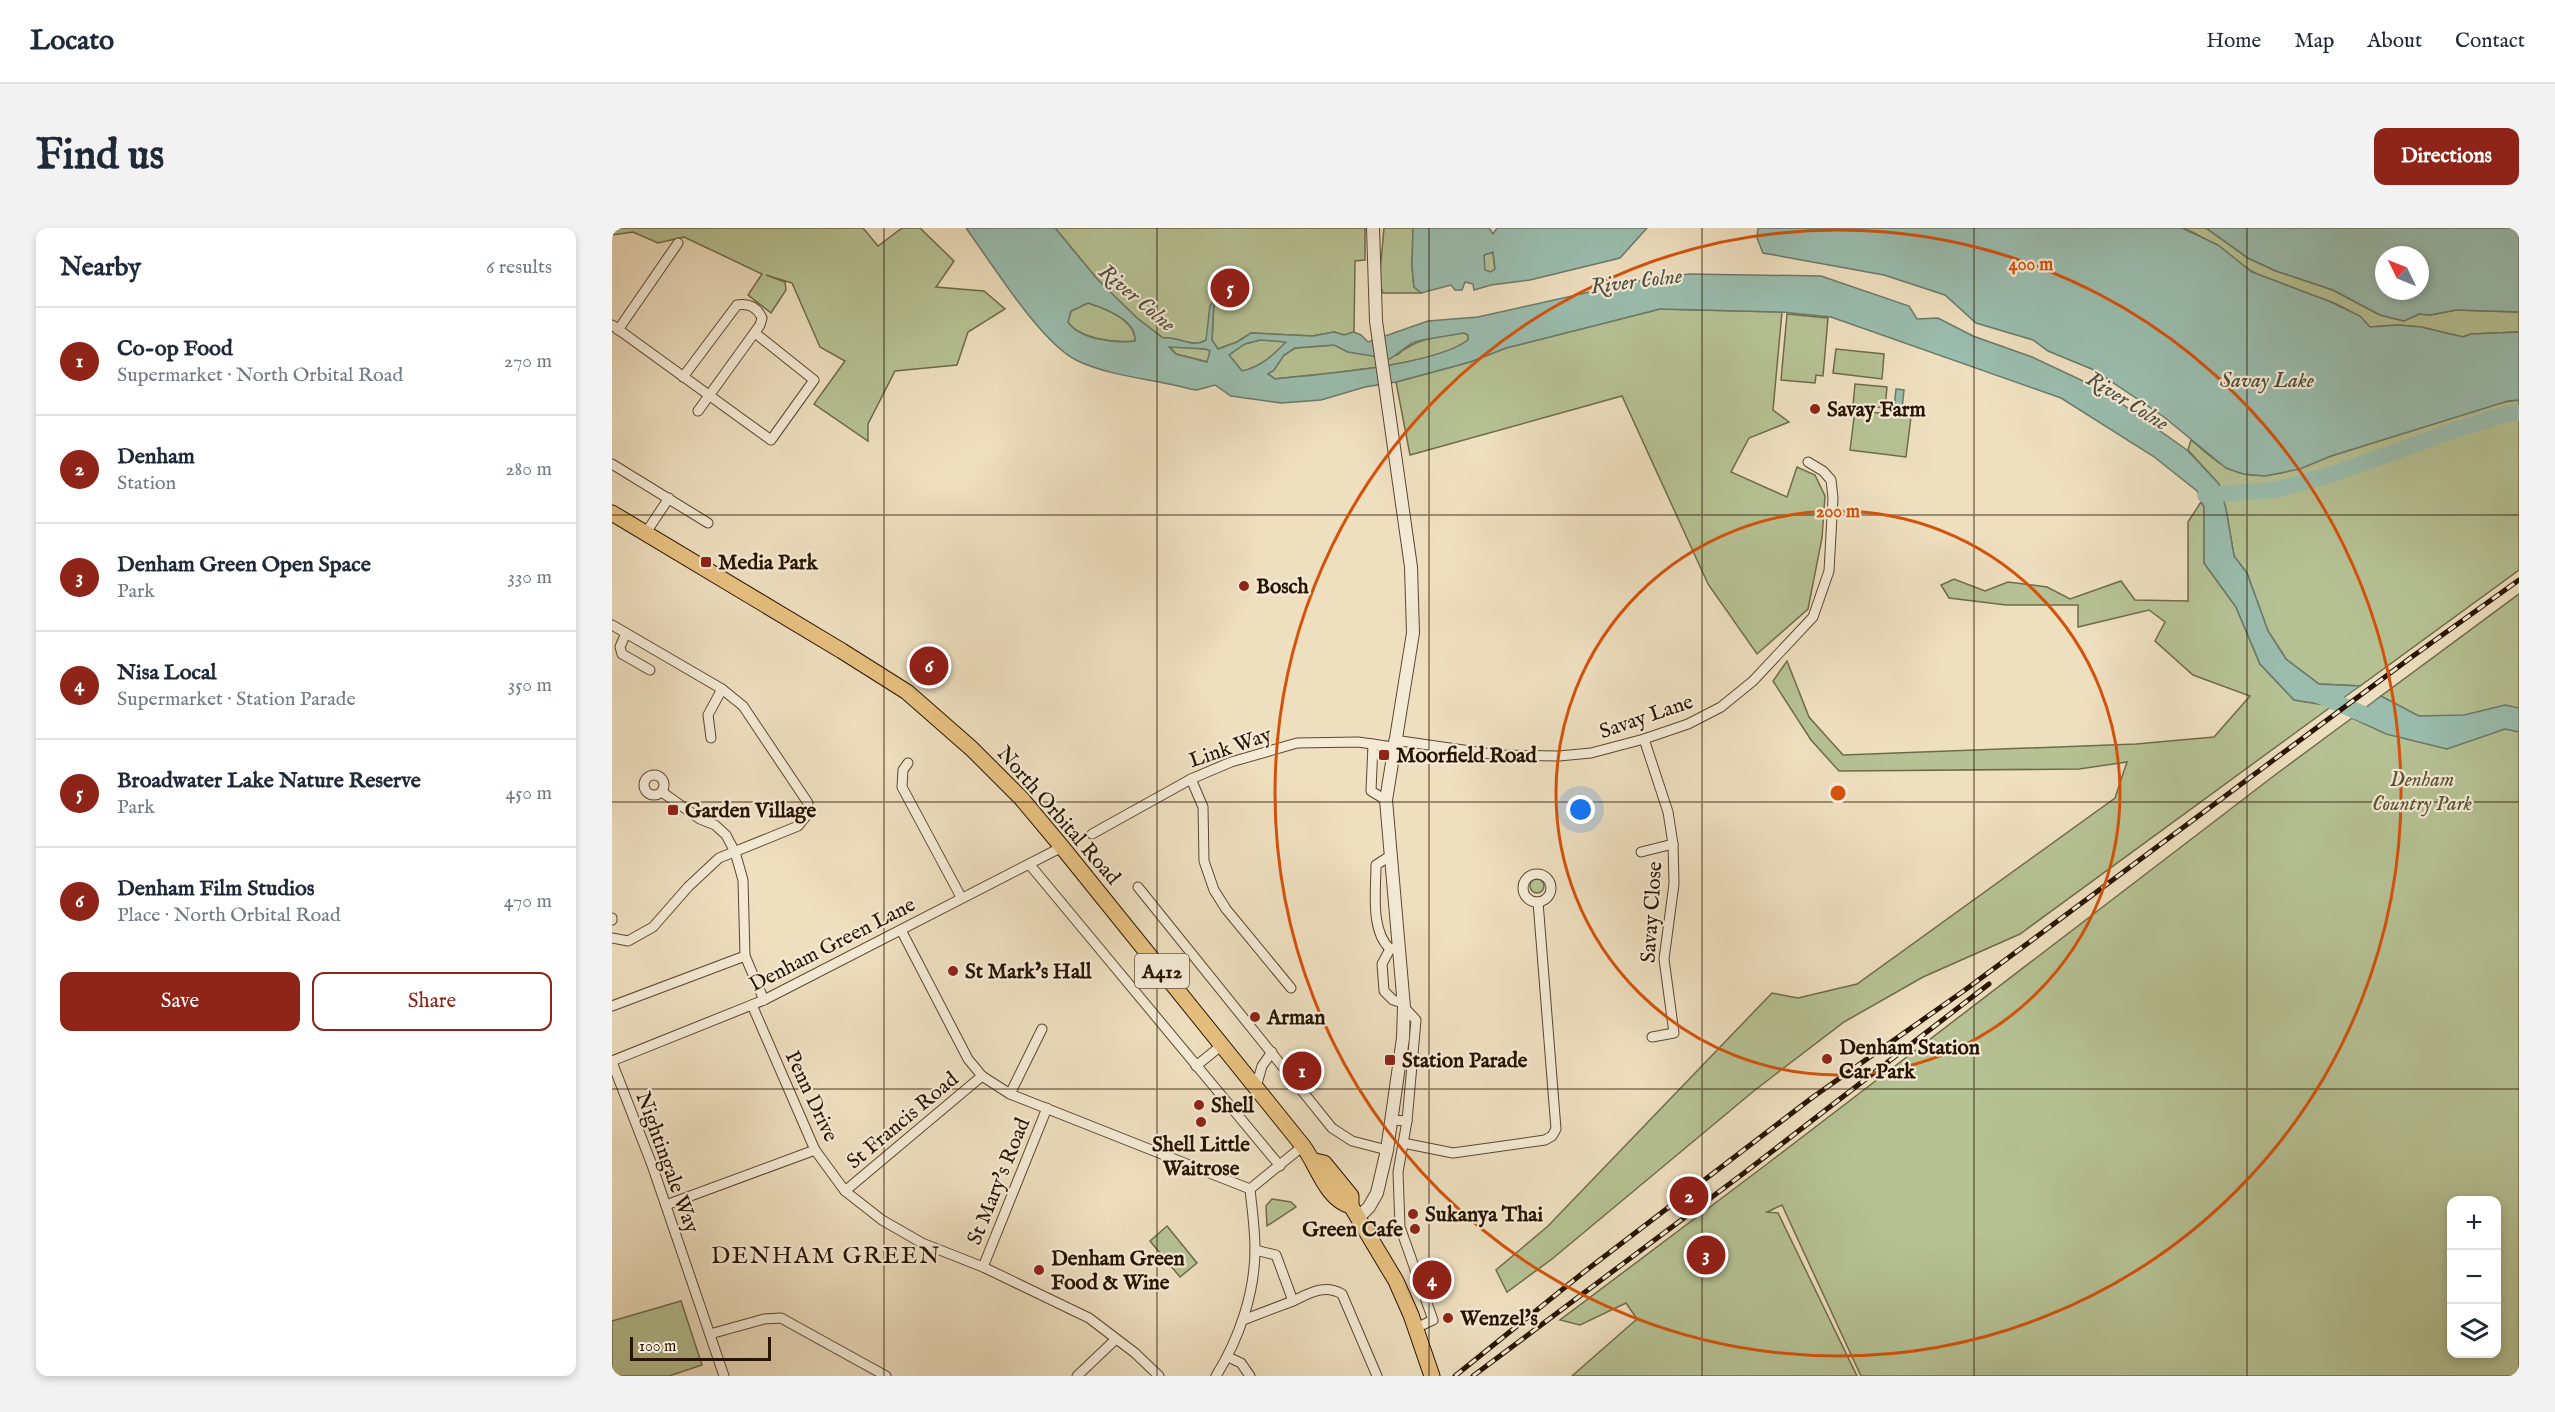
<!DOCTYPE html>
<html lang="en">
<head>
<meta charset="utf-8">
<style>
  :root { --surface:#fff; --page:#f2f2f3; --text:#1f2937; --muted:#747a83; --line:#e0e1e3; --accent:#8f2418 }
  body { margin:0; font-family:"IM FELL English",serif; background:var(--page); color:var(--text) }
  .controls { position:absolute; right:18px; bottom:18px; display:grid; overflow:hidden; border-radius:12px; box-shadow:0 3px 9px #0003 }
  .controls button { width:54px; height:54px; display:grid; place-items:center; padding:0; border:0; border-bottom:2px solid var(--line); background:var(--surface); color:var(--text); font:30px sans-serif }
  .compass { position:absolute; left:1763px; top:18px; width:54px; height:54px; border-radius:50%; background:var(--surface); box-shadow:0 3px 9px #0003; rotate:313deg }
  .scale { position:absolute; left:18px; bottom:15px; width:141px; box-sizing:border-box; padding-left:6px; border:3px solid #281401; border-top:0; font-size:16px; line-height:21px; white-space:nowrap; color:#281401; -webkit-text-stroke:4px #f4ead5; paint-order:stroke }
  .you { position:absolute; left:969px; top:582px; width:21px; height:21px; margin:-15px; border:4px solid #fff; border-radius:50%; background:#1a73e8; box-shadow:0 0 0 9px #1a73e833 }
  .badge { display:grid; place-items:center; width:39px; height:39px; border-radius:50%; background:var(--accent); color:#fff; font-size:20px; font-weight:700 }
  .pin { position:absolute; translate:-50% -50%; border:3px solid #fff; box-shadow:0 2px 6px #0006 }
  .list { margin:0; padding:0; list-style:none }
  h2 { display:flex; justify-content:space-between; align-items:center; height:78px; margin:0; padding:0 24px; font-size:26px }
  h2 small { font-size:20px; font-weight:400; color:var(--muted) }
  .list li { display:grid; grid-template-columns:39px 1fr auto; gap:18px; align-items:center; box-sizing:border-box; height:108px; padding:0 24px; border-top:2px solid var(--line) }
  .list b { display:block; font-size:22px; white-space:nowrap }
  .list p { margin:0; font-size:20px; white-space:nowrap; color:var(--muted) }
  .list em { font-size:20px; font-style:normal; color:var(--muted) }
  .actions { display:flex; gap:12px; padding:18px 24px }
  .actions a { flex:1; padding:14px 0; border:2px solid var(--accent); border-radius:12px; text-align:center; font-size:21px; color:var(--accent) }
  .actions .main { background:var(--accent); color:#fff }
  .icon { flex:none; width:33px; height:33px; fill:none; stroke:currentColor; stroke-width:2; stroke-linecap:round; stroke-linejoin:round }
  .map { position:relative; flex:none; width:1907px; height:1148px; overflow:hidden; border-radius:12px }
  header { display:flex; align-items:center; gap:36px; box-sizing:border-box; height:84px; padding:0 30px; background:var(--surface); border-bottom:2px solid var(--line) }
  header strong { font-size:28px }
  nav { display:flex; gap:33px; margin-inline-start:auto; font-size:21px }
  .intro { display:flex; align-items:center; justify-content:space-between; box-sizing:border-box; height:144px; padding:0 36px }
  h1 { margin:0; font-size:42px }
  .button { padding:15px 27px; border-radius:12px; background:var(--accent); color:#fff; font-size:21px; font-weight:700 }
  main { display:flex; gap:36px; padding:0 36px }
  aside { flex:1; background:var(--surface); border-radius:12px; box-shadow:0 3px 9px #0003 }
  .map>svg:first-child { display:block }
</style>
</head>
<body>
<header>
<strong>Locato</strong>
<nav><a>Home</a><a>Map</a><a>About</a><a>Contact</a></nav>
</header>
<div class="intro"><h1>Find us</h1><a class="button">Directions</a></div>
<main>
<aside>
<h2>Nearby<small>6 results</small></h2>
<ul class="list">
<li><span class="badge">1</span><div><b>Co-op Food</b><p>Supermarket · North Orbital Road</p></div><em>270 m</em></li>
<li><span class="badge">2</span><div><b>Denham</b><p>Station</p></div><em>280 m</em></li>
<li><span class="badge">3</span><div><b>Denham Green Open Space</b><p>Park</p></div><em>330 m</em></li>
<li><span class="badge">4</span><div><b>Nisa Local</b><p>Supermarket · Station Parade</p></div><em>350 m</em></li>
<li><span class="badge">5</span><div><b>Broadwater Lake Nature Reserve</b><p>Park</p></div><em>450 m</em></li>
<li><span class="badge">6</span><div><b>Denham Film Studios</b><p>Place · North Orbital Road</p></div><em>470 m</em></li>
</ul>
<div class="actions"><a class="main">Save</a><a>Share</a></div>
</aside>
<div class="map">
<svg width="1907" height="1148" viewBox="0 0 1907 1148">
  <rect width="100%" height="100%" fill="#eedfbf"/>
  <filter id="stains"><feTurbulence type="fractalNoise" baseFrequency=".00333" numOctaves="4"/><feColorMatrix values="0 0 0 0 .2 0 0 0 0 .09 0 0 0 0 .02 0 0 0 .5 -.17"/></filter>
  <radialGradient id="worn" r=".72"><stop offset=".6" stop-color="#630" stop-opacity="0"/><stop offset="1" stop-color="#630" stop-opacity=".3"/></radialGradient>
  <!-- green -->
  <g fill="#b6c294" stroke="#6f6b4a" stroke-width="1.5" fill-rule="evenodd">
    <polygon points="0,0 251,0 266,18 290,0 308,0 342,33 324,59 372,63 393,81 356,104 345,137 283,143 256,196 256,213 202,176 233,133 208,119 180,55 154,47 173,54 174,62 159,85 136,67 150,46 72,9 46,15 21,4 0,7"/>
    <path d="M 443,0 L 753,0 L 753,32 L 743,33 L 742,104 L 732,107 L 722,104 L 701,108 L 639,105 L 625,114 L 606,121 L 600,113 L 602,73 L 598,79 L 595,112 C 580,121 566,108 551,110 L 525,90 L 486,52 Z"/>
    <polygon points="772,0 801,0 800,38 802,59 809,65 771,65 767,55"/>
    <path d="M 1570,0 L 1594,0 L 1636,30 L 1664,43 L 1721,62 L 1768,87 L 1792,93 L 1807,86 L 1818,87 L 1844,82 L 1907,84 L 1907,104 L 1859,106 L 1851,109 L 1809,99 L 1786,97 L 1758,99 C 1728,67 1678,66 1641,44 C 1616,30 1598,9 1570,0 Z"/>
    <polygon points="881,24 883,42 879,44 872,42 872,27"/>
    <path d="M 476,75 C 492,80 524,91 523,113 C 504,115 467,111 456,94 L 459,83 Z"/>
    <polygon points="1048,81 1170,84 1161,182 1177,194 1137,210 1119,244 1175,269 1185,239 1203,247 1213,268 1210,310 1196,381 1145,426 1096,356 1010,168 798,227 784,154 858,134 894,120"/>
    <polygon points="1175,86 1216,90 1211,148 1204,147 1203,155 1169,152"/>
    <path d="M 852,105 L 856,107 L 856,112 C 822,138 708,146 663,151 L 656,146 L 662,142 L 672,127 L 683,120 L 723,117 L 736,124 L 785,127 C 803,111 828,107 852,105 Z"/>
    <path d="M 648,112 L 675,113 C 662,127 649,139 630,143 L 617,127 L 632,116 Z"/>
    <polygon points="557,118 594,121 598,123 596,134 564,126"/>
    <polygon points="1224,121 1272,126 1270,151 1221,145"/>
    <polygon points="1243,156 1275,159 1273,180 1241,177"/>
    <path d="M 1907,172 L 1907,342 L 1748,458 L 1707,456 L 1674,431 L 1656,403 L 1635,345 L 1622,328 L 1614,281 L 1607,256 L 1576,222 L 1579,212 C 1595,225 1612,243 1633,246 C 1665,252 1692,237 1722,227 C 1760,215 1798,203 1836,191 C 1859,184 1883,174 1907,172 Z"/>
    <polygon points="1243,182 1299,189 1294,229 1238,222"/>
    <polygon points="1589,274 1592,279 1592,335 1624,379 1648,436 1682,472 1720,478 1408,706 1311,749 1232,794 1143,862 940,1031 895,1064 884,1042 936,998 1160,765 1186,770 1245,756 1503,570 1515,534 1467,541 1227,543 1199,512 1161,453 1175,433 1197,489 1231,527 1524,516 1602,509 1638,468 1581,447 1543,413 1553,394 1537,382 1466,399 1466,377 1394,377 1337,370 1329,357 1342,351 1373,363 1396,354 1435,359 1458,371 1509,353 1523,372 1576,373 1576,294"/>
    <path d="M 1907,366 L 1907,1148 L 1249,1148 L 1170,977 L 1155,984 L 1166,985 L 1245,1148 L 960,1148 L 1025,1091 L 1014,1075 L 968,1097 L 948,1092 L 1155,936 L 1663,547 L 1740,490 L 1745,492 L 1773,471 L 1769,468 ZM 1840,972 L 1884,972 L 1884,1126 L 1840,1126 Z"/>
    <circle cx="925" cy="658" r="7"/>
    <polygon points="660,971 679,974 684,979 655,998 654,978"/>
    <polygon points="555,998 585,1035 568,1049 538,1013"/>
    <polygon points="69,1073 90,1137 57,1148 0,1148 0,1093"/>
  </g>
  <!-- water -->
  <g fill="#9abdae" stroke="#6c7969" stroke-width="1.5" fill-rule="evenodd">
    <path d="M 354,0 L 443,0 L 486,52 L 525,90 L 551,110 C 566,108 580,121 594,112 L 598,78 L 602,72 L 600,112 L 606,121 L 625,114 L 639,105 L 701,108 L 722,104 L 732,107 L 742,104 L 749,107 L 756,114 L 816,93 L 866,89 L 1031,52 L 1077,46 L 1209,48 L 1297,78 L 1305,91 L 1326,90 L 1361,108 L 1420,129 L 1490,162 L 1575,222 L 1607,256 L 1614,281 L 1622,328 L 1635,345 L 1656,403 L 1674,431 L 1707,456 L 1748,458 L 1720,478 L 1682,472 L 1648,436 L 1624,379 L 1592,335 L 1592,279 L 1585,263 L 1541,228 L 1449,170 L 1219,89 L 1170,84 L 1048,81 L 894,120 L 858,134 L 784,154 L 753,159 L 709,172 L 669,175 L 619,168 L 603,157 L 585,162 L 578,161 C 542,151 500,149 466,133 C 429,116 379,34 354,0 ZM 476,75 C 492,80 525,92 523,113 C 504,116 467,111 456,94 L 459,83 ZM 852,105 L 856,107 L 856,112 C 822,138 708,146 663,151 L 656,146 L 662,142 L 672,127 L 683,120 L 722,117 L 736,124 L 778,131 L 800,115 L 810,112 ZM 648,112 L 674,114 C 661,127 649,139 630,143 L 617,127 L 633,116 ZM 557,119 L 594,121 L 598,123 L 595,134 L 564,126 Z"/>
    <path d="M 801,0 L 877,0 L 881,6 L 885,0 L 1035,0 L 1008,30 L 918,52 L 879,57 L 862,62 L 861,56 L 853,54 L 850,62 L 843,62 L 839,57 L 809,65 L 802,59 L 800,38 ZM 881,24 L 883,41 L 879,44 L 873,42 L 872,27 Z"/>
    <polygon points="1146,0 1570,0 1606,17 1640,44 1719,74 1748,88 1758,99 1786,97 1809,99 1851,109 1859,106 1907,104 1907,172 1896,173 1719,228 1688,241 1653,248 1631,246 1614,240 1552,189 1482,142 1436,123 1421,112 1364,95 1333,67 1272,47 1151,25 1145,10"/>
    <path d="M 1594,0 L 1907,0 L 1907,84 L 1844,82 L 1818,87 L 1807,86 L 1792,93 L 1768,87 L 1721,62 L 1664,43 L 1636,30 ZM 1772,27 L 1808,27 L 1808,63 L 1772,63 Z"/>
    <polygon points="1284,161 1292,162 1290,181 1282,180"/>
    <polygon points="1769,468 1807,488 1852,487 1893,477 1907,480 1907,504 1893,501 1835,521 1774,506 1740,490"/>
  </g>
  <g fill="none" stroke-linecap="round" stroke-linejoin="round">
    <!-- river -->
    <g stroke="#9abdae" stroke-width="16">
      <polyline points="1593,267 1663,262 1721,246 1840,203 1898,185 1907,185"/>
      <polyline points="1706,467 1768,493"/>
    </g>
    <defs>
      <g id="minor">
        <polyline points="0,97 159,212 202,152 143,105"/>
        <polyline points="6,102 66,15"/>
        <path d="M 71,149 L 125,77 C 137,75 145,79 150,90 L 148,97 L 86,183"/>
        <polyline points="0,236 96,295"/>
        <polyline points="33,306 57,270"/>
        <polyline points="0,397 110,461 131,478 196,575 195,587 186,598 107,630 76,659 41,699 16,713 0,710"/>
        <polyline points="14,405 8,419 10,426 38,442"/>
        <polyline points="99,510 96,487 110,461"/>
        <polyline points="1032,511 1056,584 1061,616 1062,656 1052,731 1062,805 1040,809"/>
        <polyline points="782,512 886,527 947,528 979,525 1032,511 1076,496 1109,479 1141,453 1201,389 1217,343 1221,270 1219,252 1211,243 1196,234"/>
        <polyline points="761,516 759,563 774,572"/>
        <polyline points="296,535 291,542 290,559 349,669"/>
        <circle cx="42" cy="557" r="10"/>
        <polyline points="579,551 591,579 592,633 602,662 614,681 679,760"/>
        <polyline points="50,564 88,591 103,597 114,607 123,624 131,652 133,728 152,772"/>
        <polyline points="480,606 579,551 619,534 685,515 746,514 781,519"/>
        <polyline points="1029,624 1061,616"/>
        <path d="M 778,628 L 764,637 C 764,663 758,702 778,721 L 786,720"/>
        <polyline points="418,637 668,938"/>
        <circle cx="925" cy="660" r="14"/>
        <polyline points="526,659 720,900 740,913 775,922"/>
        <polyline points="0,692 0,690"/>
        <polyline points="289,702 356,831 370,848 398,866 638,961"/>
        <polyline points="778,721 770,736 772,763 781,772 791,775"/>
        <polyline points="140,777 203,922 233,963 270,992 310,1015 371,1039 477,1090 523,1125 547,1148"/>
        <polyline points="0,778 133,728"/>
        <polyline points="0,833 152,772 450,619"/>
        <polyline points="0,834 40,937 112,1148"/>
        <polyline points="584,838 610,817"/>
        <polyline points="644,859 650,838 660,824"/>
        <polyline points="398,866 430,801"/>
        <polyline points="780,892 795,893 804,792 792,779"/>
        <polyline points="795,893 786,944 788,999 821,1092 804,1100"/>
        <polyline points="791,915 841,925 933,912 940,908 944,901 926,674"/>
        <polyline points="638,961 691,918"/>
        <polyline points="233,963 370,848"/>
        <polyline points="54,977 203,922"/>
        <polyline points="371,1039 435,880"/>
        <path d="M 681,1073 C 698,1065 712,1056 730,1066 L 765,1148"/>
        <polyline points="631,1092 681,1073 664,1027 643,1022"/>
        <polyline points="98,1106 152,1091 169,1090 274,1148"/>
        <polyline points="616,1129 629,1135 638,1148"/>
        <polyline points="465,1148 504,1111"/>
        <path d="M 604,1148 C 627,1111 643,1065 643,1021 C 643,1001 640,981 638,961"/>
      </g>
      <polyline id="tertiary" points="746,990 757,979 765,965 775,922 791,810 792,779 774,572 801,405 799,339 764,93 761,0"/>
      <g id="primary">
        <path d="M 0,285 L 230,423 L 295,464 L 360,521 L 409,570 L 450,619 L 691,918 C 705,936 714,972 739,978"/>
        <polyline points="703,933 712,935 739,968 739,978 784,1053 799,1087 820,1148"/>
      </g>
    </defs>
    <!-- minor casing -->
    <use href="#minor" stroke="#5a4730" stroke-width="11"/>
    <!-- tertiary casing -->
    <use href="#tertiary" stroke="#5a4730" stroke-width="14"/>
    <!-- primary casing -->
    <use href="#primary" stroke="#281401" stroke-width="17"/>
    <!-- minor -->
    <use href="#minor" stroke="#f4ead5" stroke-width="9"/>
    <!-- tertiary -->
    <use href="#tertiary" stroke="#f4ead5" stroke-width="12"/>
    <!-- primary -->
    <use href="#primary" stroke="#e7c080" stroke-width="15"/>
    <defs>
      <g id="rail">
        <polyline points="843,1148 972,1044 1201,869 1353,762 1801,428 1907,352"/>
        <polyline points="861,1148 1132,945 1377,756"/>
      </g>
    </defs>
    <!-- rail casing -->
    <use href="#rail" stroke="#281401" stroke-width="5"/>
    <!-- rail -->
    <use href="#rail" stroke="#f4ead5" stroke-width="3" stroke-dasharray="9" stroke-linecap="butt"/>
  </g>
  <!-- grid -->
  <path fill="none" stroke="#281401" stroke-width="1.5" stroke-opacity="0.55" d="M 272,0 L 272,1148M 545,0 L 545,1148M 817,0 L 817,1148M 1090,0 L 1090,1148M 1362,0 L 1362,1148M 1635,0 L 1635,1148M 0,287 L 1907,287M 0,574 L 1907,574M 0,861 L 1907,861"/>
  <!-- distance rings -->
  <g fill="none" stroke="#d5520b" stroke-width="3">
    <circle cx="1226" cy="565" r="282"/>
    <circle cx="1226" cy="565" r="563"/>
  </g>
  <!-- markers -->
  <g fill="#8f2418" stroke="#f4ead5" stroke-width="2">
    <circle cx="1203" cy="181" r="6"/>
    <rect x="88" y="328" width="12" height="12" rx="3"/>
    <circle cx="632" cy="358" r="6"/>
    <rect x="766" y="521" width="12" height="12" rx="3"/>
    <rect x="55" y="576" width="12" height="12" rx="3"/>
    <circle cx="341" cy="743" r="6"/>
    <circle cx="643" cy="789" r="6"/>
    <circle cx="1215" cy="831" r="6"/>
    <rect x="772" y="826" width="12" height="12" rx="3"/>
    <circle cx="587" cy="877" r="6"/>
    <circle cx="589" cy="894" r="6"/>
    <circle cx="801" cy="986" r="6"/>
    <circle cx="803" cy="1001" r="6"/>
    <circle cx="427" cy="1042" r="6"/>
    <circle cx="836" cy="1090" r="6"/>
  </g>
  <g text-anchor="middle" stroke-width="4.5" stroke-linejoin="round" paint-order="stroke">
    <!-- shield labels -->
    <rect fill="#f4ead5" stroke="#655441" stroke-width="1.5" x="523" y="726" width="54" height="34" rx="4.5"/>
    <g font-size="20" font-weight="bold" fill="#281401">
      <text x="550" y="750">A412</text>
    </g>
    <!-- poi labels -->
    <g font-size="21" font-weight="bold" fill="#281401" stroke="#f4ead5" text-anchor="start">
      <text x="1215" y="188">Savay Farm</text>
      <text x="106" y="341">Media Park</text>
      <text x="644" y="365">Bosch</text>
      <text x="784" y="534">Moorfield Road</text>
      <text x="73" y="589">Garden Village</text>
      <text x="353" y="750">St Mark's Hall</text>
      <text x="655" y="796">Arman</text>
      <text x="1227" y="826">Denham Station<tspan x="1227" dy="24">Car Park</tspan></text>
      <text x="790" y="839">Station Parade</text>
      <text x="599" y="884">Shell</text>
      <text x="589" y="923" text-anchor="middle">Shell Little<tspan x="589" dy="24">Waitrose</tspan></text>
      <text x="813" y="993">Sukanya Thai</text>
      <text x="791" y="1008" text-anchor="end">Green Cafe</text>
      <text x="439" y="1037">Denham Green<tspan x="439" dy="24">Food &amp; Wine</tspan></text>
      <text x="848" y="1097">Wenzel's</text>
    </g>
    <!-- street labels -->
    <g font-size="21" fill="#281401" stroke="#f4ead5">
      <text transform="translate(1034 488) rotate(-19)" y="7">Savay Lane</text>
      <text transform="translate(618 519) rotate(-19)" y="7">Link Way</text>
      <text transform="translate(447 587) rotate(49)" y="7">North Orbital Road</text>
      <text transform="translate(1039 684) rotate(-86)" y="7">Savay Close</text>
      <text transform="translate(220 716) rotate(-27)" y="7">Denham Green Lane</text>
      <text transform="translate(200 868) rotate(65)" y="7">Penn Drive</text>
      <text transform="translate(290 892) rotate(-40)" y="7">St Francis Road</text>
      <text transform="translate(56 934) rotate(70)" y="7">Nightingale Way</text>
      <text transform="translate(386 953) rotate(-68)" y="7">St Mary's Road</text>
    </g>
    <!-- park labels -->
    <g font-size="21" font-style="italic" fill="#5a5134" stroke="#f4ead5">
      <text x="1810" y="558">Denham<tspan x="1810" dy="24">Country Park</tspan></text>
    </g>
    <!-- water labels -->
    <g font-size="22" font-style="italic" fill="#504f3e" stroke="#f4ead5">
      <text transform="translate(1024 52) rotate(-7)" y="8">River Colne</text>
      <text transform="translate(526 69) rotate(40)" y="8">River Colne</text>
      <text x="1655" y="159">Savay Lake</text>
      <text transform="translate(1516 172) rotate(32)" y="8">River Colne</text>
    </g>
    <!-- quarter labels -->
    <g font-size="24" letter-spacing="1.5" fill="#281401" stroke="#f4ead5">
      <text x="214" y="1035">DENHAM GREEN</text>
    </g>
  </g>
  <circle cx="1226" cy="565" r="9" fill="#d5520b" stroke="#f4ead5" stroke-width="3"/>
  <g font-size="18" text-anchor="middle" font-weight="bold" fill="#d5520b" stroke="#f4ead5" stroke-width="4.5" stroke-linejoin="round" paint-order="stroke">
    <text x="1419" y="42">400 m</text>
    <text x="1226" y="289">200 m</text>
  </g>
  <rect width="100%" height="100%" filter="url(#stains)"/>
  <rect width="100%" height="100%" fill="url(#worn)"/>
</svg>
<div class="controls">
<button>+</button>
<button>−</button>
<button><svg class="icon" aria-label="layers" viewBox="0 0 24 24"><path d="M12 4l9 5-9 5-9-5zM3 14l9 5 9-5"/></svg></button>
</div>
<svg class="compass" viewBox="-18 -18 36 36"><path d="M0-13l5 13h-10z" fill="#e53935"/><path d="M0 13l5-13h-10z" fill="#747a83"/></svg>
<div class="scale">100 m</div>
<div class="you"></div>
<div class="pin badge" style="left:690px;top:843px">1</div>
<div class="pin badge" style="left:1077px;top:968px">2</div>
<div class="pin badge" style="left:1094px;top:1027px">3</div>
<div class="pin badge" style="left:820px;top:1052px">4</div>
<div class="pin badge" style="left:618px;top:60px">5</div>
<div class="pin badge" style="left:317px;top:438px">6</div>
</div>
</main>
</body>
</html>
